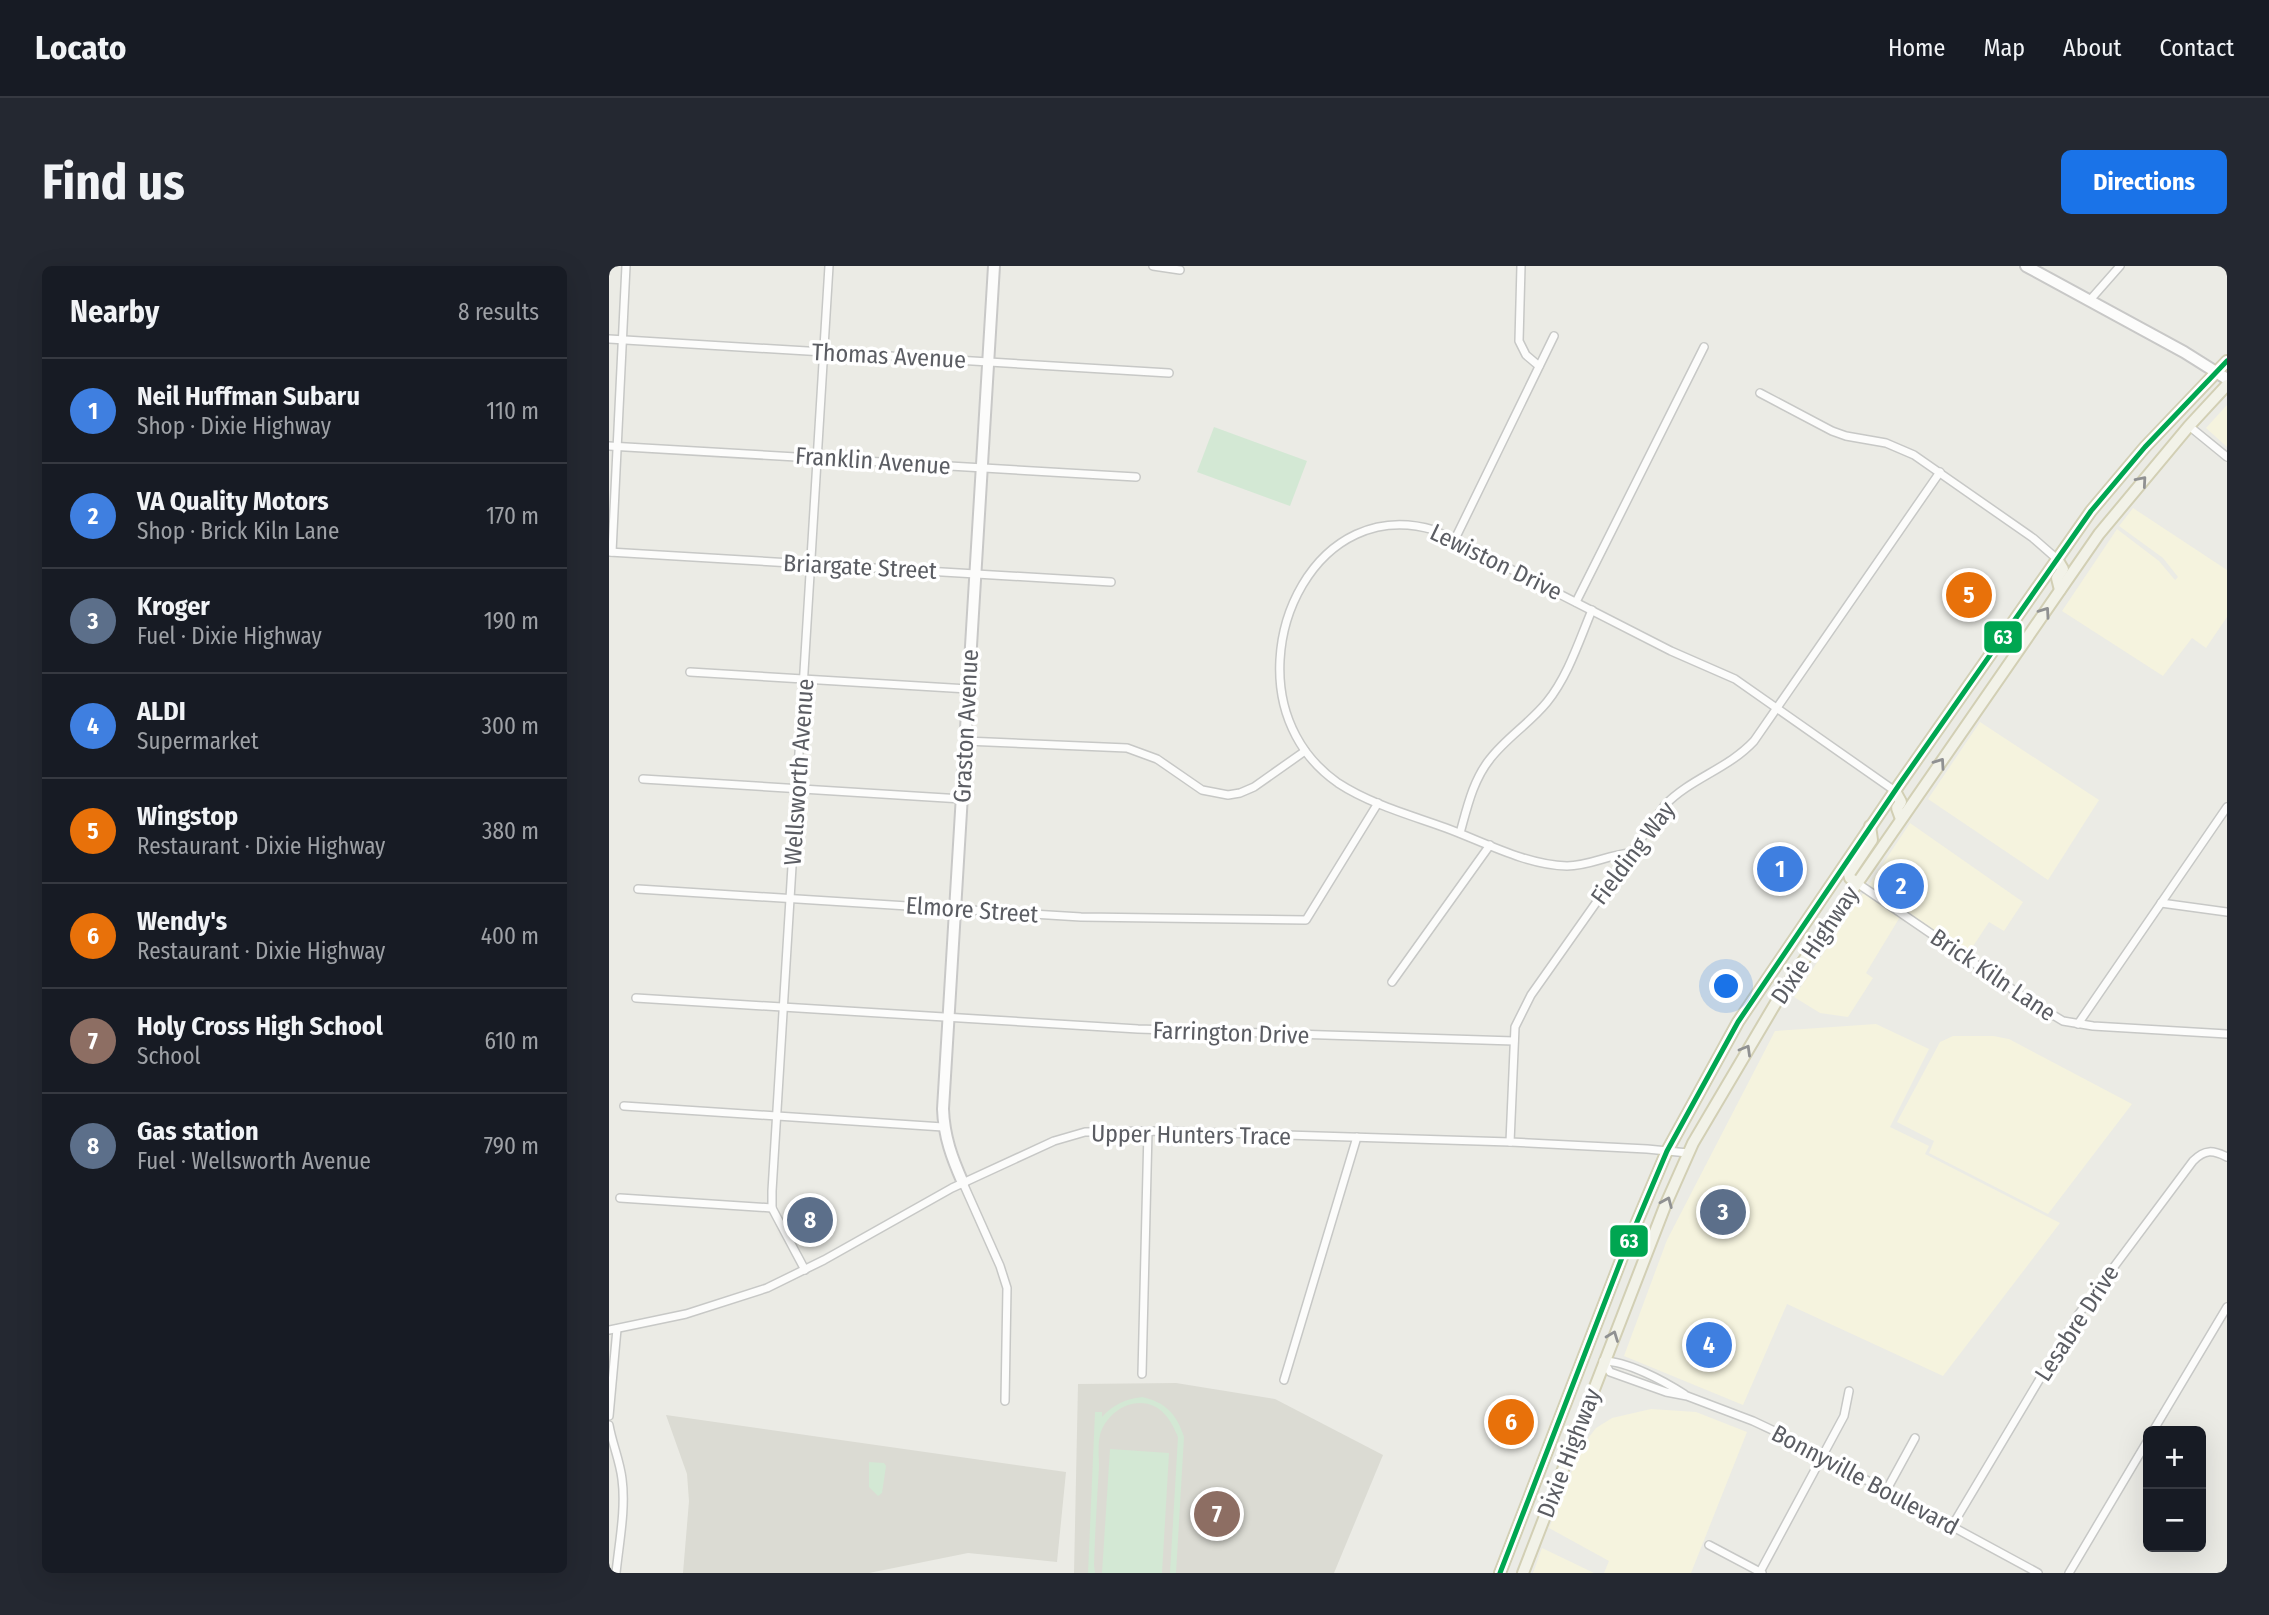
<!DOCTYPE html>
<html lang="en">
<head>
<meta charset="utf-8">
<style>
  :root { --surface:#171b24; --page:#242831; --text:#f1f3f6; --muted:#9ea1a6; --line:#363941; --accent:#1a73e8 }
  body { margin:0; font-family:"Fira Sans Condensed",sans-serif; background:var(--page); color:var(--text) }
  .controls { position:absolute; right:21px; bottom:21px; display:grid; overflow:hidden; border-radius:10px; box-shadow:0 7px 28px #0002 }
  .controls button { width:63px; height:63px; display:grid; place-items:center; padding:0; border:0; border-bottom:2px solid var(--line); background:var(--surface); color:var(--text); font:35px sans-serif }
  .you { position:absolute; left:1118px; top:721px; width:24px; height:24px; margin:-18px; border:5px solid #fff; border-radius:50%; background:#1a73e8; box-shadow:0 0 0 10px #1a73e833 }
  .badge { display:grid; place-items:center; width:46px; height:46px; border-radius:50%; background:var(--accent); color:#fff; font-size:23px; font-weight:700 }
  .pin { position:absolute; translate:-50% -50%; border:4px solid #fff; box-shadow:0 2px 7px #0006 }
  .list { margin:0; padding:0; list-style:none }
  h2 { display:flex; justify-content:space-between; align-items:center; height:91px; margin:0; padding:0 28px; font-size:30px }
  h2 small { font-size:23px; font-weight:400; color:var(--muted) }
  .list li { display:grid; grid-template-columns:46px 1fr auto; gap:21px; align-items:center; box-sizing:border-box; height:105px; padding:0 28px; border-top:2px solid var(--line) }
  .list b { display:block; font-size:26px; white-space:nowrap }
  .list p { margin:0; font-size:23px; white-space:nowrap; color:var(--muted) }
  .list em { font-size:23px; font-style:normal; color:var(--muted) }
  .map { position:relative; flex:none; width:1618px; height:1307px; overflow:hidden; border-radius:10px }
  header { display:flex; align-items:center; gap:42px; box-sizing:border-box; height:98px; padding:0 35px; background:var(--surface); border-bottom:2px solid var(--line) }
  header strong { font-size:33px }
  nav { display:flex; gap:38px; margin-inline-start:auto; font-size:24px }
  .intro { display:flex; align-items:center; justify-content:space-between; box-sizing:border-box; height:168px; padding:0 42px }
  h1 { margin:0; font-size:49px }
  .button { padding:18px 32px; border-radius:10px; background:var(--accent); color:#fff; font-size:24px; font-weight:700 }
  main { display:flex; gap:42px; padding:0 42px }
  aside { flex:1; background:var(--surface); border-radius:10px; box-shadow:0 7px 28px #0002 }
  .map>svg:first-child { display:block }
</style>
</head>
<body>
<header>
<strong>Locato</strong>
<nav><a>Home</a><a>Map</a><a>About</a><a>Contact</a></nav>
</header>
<div class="intro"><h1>Find us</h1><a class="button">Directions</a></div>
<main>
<aside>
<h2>Nearby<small>8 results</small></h2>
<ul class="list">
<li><span class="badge" style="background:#3f7fe0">1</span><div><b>Neil Huffman Subaru</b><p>Shop · Dixie Highway</p></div><em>110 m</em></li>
<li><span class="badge" style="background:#3f7fe0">2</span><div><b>VA Quality Motors</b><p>Shop · Brick Kiln Lane</p></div><em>170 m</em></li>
<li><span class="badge" style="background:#5c6f8a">3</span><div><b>Kroger</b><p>Fuel · Dixie Highway</p></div><em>190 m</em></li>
<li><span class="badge" style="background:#3f7fe0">4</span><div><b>ALDI</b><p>Supermarket</p></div><em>300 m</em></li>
<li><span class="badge" style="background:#e8710a">5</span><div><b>Wingstop</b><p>Restaurant · Dixie Highway</p></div><em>380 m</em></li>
<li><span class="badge" style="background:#e8710a">6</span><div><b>Wendy's</b><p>Restaurant · Dixie Highway</p></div><em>400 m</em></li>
<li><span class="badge" style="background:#8d6e63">7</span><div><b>Holy Cross High School</b><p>School</p></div><em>610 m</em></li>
<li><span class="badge" style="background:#5c6f8a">8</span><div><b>Gas station</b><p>Fuel · Wellsworth Avenue</p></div><em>790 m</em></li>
</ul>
</aside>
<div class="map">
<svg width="1618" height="1307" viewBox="0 0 1618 1307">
  <rect width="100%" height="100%" fill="#ebebe5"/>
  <!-- commercial -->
  <g fill="#f5f3de">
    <polygon points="1618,139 1618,181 1597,162"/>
    <polygon points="1524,242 1618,304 1618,351 1597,382 1583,372 1554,410 1453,345 1508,263 1550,295 1566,314 1569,311 1554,292 1510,260"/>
    <polygon points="1371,456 1490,534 1439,614 1319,533"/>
    <polygon points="1301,557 1414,636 1395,665 1380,656 1359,688 1294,646 1257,707 1264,712 1239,751 1211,747 1185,731"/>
    <polygon points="1267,758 1320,783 1281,861 1320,880 1316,888 1451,957 1334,1110 1178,1038 1134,1139 1015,1090 1058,974 1166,765"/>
    <polygon points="1344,770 1384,770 1400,773 1523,838 1439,948 1320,887 1325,875 1288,856 1331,776"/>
    <polygon points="1042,1143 1087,1146 1138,1166 1082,1307 995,1307 1000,1295 940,1262 973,1180 987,1162 1003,1152"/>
    <polygon points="933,1282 985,1307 924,1307"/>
  </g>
  <!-- education -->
  <g fill="#dbdbd3">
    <polygon points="567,1117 666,1133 774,1189 725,1307 465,1307 469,1118"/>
    <polygon points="57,1149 457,1206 448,1296 359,1287 260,1307 74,1307 80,1235 78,1208"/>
  </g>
  <!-- green -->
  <g fill="#d3e8d4">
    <polygon points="605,161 698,195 681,240 588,206"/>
    <path d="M 533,1131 C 556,1136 568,1148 575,1171 L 567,1307 L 561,1307 L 569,1171 C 562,1154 552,1137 531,1137 C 514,1137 500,1149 493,1163 C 488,1174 490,1190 490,1201 C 488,1234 486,1267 485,1299 L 486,1307 L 479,1307 L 486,1146 L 493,1146 L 493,1151 C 504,1139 516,1133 533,1131 Z"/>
    <polygon points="501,1183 560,1187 553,1307 493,1307"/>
    <polygon points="260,1196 275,1197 277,1200 273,1227 269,1230 260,1221"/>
  </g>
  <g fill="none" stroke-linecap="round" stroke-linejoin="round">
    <defs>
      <g id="street">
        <polyline points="544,0 571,4"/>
        <polyline points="912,0 910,75 917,89 930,100"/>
        <polyline points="1481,34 1511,0"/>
        <polyline points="0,73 560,107"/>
        <polyline points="1151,127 1223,165 1237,170 1277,177 1305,189 1424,272 1448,293"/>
        <polyline points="1580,160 1618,191"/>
        <polyline points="0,180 527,211"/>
        <polyline points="846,273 945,70"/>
        <polyline points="0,286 502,316"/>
        <polyline points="3,286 17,0"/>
        <polyline points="967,336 1095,81"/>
        <polyline points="81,406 359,423"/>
        <polyline points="356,475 518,482 548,493 593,524 619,529 631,527 645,521 696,485"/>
        <polyline points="34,513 353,533"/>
        <path d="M 851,567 C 858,542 864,514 881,493 C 897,472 921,457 938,436 C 959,410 970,375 983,344"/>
        <path d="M 1021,587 C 999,589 980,600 958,600 C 917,599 875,576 837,562 C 801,549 761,538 729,517 C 712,505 697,489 687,470 C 637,377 708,229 825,264 L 1062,385 L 1126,413 L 1286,525"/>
        <polyline points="1248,617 1419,734 1454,755 1484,760 1618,768"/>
        <polyline points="29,623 472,651 697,654 769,537"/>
        <polyline points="1552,637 1618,646"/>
        <polyline points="783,716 881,579"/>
        <polyline points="27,732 529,763 905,775"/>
        <polyline points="1469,758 1618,541"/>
        <polyline points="15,840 334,861"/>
        <path d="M 901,876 L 906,761 L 922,729 L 1056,539 C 1082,512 1119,503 1145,475 L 1331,206"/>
        <polyline points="354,917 391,1000 398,1022 396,1135"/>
        <polyline points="11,932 163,942"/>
        <polyline points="196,1004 163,942 163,925 220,0"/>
        <polyline points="0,1064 77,1048 158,1022 215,994 343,922 445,875 476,866 548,865 901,876 1038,883 1079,887"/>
        <path d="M 994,1095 C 1018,1095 1055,1115 1075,1128"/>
        <polyline points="995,1096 1001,1106 1057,1126 1078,1130 1144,1155 1176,1170 1429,1307"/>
        <polyline points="533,1108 539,865"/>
        <polyline points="675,1114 748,871"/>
        <polyline points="0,1150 8,1063"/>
        <path d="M 0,1159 C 3,1177 11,1195 13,1213 C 17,1243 10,1277 7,1307"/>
        <polyline points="1544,1165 1618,1041"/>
        <polyline points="1277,1225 1306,1172"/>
        <path d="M 1343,1260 L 1469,1049 L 1584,895 C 1596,883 1604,884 1618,891"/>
        <polyline points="1100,1279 1153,1307"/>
        <polyline points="1151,1306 1235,1150 1240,1125"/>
        <polyline points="1460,1307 1539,1174"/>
      </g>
      <g id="secondary">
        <polyline points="1417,0 1575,86 1618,113"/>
        <path d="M 354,917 C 343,892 335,871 334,843 L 385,0"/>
      </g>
      <g id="primary">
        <polyline points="1448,293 1454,303 1448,312 1451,324"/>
        <polyline points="1286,525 1292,536 1288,542 1292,553"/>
        <polyline points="1248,617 1241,612 1240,608 1263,574 1261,560"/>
        <polyline points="891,1307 1014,989 1058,885 1129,756 1292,516 1482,245 1536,181 1618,95"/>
        <polyline points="914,1307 1056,940 1084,877 1175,723 1490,268 1580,160 1618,119"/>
      </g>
    </defs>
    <!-- street casing -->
    <use href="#street" stroke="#c7c8c6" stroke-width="10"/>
    <!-- secondary casing -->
    <use href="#secondary" stroke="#c8c8c7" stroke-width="14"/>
    <!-- primary casing -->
    <use href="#primary" stroke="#d2cfb4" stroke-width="14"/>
    <!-- street -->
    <use href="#street" stroke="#fcfcfb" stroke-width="7"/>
    <!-- secondary -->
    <use href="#secondary" stroke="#fcfcfb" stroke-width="10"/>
    <!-- primary -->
    <use href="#primary" stroke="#f2f2e8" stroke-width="10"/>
    <defs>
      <polyline id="bus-1" points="891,1307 1014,989 1058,885 1129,756 1292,516 1482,245 1536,181 1618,95"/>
    </defs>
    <!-- bus-1 casing -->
    <use href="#bus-1" stroke="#fff" stroke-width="10"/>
    <!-- bus-1 -->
    <use href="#bus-1" stroke="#00a651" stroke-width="5"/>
  </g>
  <!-- one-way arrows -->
  <defs><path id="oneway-chevron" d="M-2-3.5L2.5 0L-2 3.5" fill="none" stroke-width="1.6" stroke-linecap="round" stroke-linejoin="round" transform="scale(1.75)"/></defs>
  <g stroke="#909192">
    <use href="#oneway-chevron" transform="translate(1533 215) rotate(-49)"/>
    <use href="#oneway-chevron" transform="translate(1436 346) rotate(-55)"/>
    <use href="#oneway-chevron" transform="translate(1331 497) rotate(-55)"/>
    <use href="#oneway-chevron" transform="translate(1137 784) rotate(-60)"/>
    <use href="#oneway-chevron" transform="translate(1058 936) rotate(-67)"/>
    <use href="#oneway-chevron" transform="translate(1004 1070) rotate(-69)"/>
  </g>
  <g text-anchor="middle" stroke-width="7" stroke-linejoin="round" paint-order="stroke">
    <!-- street labels -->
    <g font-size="24" fill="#5b5d63" stroke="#fff">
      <text transform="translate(280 90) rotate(3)" y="8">Thomas Avenue</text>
      <text transform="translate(264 195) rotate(4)" y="8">Franklin Avenue</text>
      <text transform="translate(887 296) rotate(26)" y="8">Lewiston Drive</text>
      <text transform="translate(251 301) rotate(3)" y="8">Briargate Street</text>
      <text transform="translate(357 460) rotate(-87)" y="8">Graston Avenue</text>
      <text transform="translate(190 506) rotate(-86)" y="8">Wellsworth Avenue</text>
      <text transform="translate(1024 587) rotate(-53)" y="8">Fielding Way</text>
      <text transform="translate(363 644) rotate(4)" y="8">Elmore Street</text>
      <text transform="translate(1206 679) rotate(-56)" y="8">Dixie Highway</text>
      <text transform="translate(1384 709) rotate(34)" y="8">Brick Kiln Lane</text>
      <text transform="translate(622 767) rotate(2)" y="8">Farrington Drive</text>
      <text transform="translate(582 869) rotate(1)" y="8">Upper Hunters Trace</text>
      <text transform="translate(1468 1057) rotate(-57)" y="8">Lesabre Drive</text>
      <text transform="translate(960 1187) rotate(-69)" y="8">Dixie Highway</text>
      <text transform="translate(1256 1214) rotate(28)" y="8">Bonnyville Boulevard</text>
    </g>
  </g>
  <g stroke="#fff" stroke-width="2.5">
    <rect x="1374" y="354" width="40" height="34" rx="7" fill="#00a651"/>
    <rect x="1000" y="958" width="40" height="34" rx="7" fill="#00a651"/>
  </g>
  <g font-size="19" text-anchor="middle" font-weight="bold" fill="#fff">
    <text x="1394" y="378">63</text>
    <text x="1020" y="982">63</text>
  </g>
</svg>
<div class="controls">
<button>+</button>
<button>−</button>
</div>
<div class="you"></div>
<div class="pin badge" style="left:1171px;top:603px;background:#3f7fe0">1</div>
<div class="pin badge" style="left:1292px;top:620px;background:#3f7fe0">2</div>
<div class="pin badge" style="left:1114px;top:946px;background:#5c6f8a">3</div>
<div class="pin badge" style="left:1100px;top:1079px;background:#3f7fe0">4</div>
<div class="pin badge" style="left:1360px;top:329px;background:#e8710a">5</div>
<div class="pin badge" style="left:902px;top:1156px;background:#e8710a">6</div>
<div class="pin badge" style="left:608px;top:1248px;background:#8d6e63">7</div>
<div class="pin badge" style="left:201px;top:954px;background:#5c6f8a">8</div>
</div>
</main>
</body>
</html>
